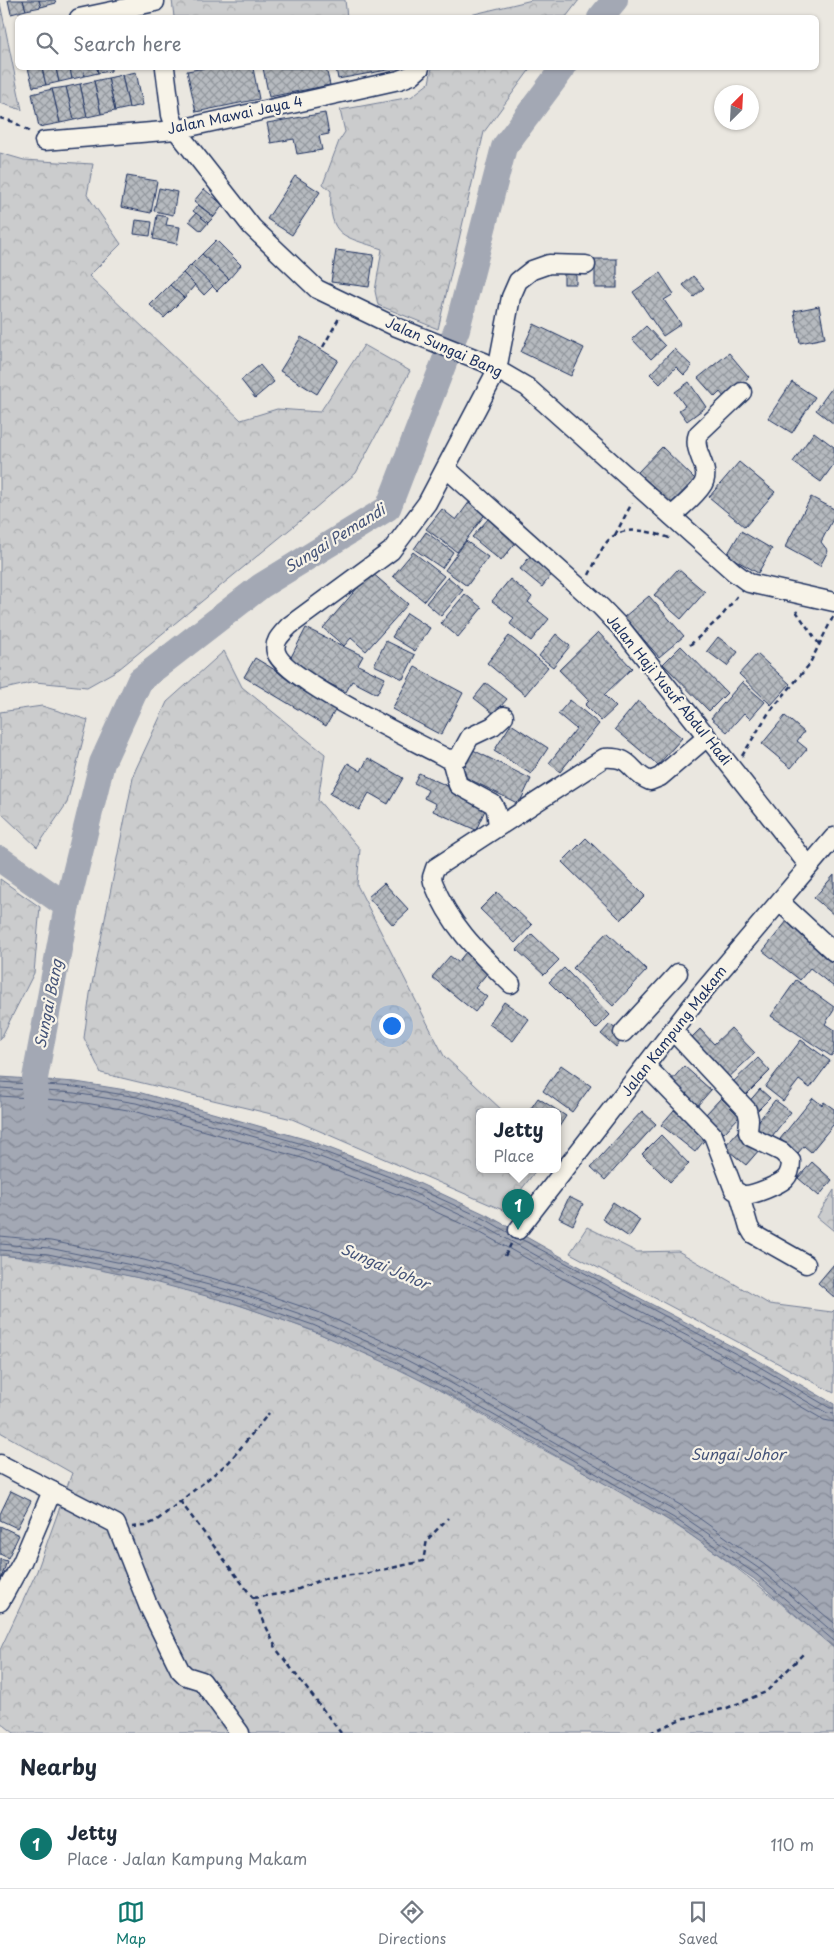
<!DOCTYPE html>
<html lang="en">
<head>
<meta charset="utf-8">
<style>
  :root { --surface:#fff; --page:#f6f6f7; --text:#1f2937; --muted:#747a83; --line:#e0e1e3; --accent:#0f766e }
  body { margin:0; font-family:"Playpen Sans",sans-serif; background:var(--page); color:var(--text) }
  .compass { position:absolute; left:714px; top:85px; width:45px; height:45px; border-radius:50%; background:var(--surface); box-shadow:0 1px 4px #0004; rotate:24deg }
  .you { position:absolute; left:391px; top:1025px; width:18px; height:18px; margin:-12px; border:4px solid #fff; border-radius:50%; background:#1a73e8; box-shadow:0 0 0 8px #1a73e833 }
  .badge { display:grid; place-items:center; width:32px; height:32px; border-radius:50%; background:var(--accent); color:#fff; font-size:16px; font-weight:700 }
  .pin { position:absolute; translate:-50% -41px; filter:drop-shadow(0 1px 2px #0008) }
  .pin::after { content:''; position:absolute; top:26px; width:18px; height:15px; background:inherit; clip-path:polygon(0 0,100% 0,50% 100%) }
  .popup { position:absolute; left:476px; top:1108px; width:85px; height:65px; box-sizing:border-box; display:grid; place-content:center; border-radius:8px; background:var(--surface); filter:drop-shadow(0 1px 4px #0005); font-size:16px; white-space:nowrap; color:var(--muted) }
  .popup b { font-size:19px; color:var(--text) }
  .popup::after { content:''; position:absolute; left:50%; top:100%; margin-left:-10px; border:10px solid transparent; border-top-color:var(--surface) }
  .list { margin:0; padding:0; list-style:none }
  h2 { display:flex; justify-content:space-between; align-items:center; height:65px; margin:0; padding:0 20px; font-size:21px }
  h2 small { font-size:16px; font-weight:400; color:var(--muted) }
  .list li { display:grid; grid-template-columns:32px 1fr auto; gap:15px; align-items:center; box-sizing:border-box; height:90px; padding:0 20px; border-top:1px solid var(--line) }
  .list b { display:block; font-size:19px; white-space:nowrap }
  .list p { margin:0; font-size:16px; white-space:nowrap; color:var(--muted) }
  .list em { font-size:16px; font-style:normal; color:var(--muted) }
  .icon { flex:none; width:28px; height:28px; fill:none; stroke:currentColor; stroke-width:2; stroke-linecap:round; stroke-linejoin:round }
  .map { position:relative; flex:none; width:834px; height:1733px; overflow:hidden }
  .search { position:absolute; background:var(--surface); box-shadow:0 1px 4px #0004; left:15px; right:15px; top:15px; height:55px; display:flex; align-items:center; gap:12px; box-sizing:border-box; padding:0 18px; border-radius:8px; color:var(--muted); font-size:19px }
  .sheet { height:155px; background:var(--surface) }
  nav { display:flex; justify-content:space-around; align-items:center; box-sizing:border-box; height:70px; border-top:1px solid var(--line); background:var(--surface); font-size:14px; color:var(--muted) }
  nav a { display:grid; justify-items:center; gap:2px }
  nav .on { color:var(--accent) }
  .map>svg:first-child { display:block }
</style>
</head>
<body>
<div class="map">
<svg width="834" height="1733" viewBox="0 0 834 1733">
  <defs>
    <pattern id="forest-crowns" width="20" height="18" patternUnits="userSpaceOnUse" patternTransform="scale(1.25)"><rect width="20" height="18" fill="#cbcccd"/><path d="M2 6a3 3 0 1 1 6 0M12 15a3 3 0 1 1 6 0" fill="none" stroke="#aeb0b2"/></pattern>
    <pattern id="water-waves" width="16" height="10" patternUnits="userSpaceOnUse" patternTransform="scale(1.25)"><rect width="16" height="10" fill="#a3a8b4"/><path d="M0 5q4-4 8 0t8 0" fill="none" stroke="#848996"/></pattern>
    <pattern id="building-cross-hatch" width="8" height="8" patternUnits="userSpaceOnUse" patternTransform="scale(1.25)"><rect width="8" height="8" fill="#b6babf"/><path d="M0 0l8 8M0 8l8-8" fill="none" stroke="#93989e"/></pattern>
  </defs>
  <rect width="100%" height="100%" fill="#eae7e0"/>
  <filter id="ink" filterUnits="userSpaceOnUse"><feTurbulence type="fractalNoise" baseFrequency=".02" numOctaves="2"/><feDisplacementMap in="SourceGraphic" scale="10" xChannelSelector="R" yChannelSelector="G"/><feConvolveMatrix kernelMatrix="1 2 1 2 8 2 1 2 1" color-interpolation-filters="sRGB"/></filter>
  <g filter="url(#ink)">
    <!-- forest -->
    <g fill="url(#forest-crowns)" stroke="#737e96">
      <polygon points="172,0 345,0 347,17 174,17"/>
      <polygon points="532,0 579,0 566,17 462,17"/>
      <polygon points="0,3 22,110 0,103"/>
      <path d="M 432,68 L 531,68 L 484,132 L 438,329 L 378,305 L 375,291 L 382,249 C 344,236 328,238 331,191 L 323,184 L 339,141 L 345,132 L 340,110 L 411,97 L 429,83 Z"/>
      <polygon points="0,153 24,160 93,164 87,195 121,244 89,276 241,420 277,409 320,412 364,345 410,371 356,473 300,521 119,669 87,687 35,682 0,690"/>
      <polygon points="224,651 242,687 325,754 318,800 360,849 357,885 444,1056 503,1111 479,1111 479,1169 537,1169 505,1211 292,1119 101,1073 84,1038 90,994 134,773 167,702"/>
      <polygon points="42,706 88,720 67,803 37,847 0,812 0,712"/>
      <polygon points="0,879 40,907 34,973 0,1040"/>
      <polygon points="834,1190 834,1231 817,1217"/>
      <polygon points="587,1227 637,1252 678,1251 769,1304 832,1312 834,1310 834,1393 570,1253"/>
      <path d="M 0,1255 C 128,1267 267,1307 383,1361 C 433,1384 479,1414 527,1441 C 575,1467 624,1492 671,1522 C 729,1559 781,1603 834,1648 L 834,1733 L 14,1733 L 0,1722 L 0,1650 L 37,1571 L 72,1473 L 0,1432 Z"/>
    </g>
    <!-- water -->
    <polygon fill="url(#water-waves)" stroke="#6d7892" points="0,1077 76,1082 138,1092 308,1140 410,1179 487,1215 569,1261 756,1359 834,1404 834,1648 754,1579 672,1522 446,1393 384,1362 311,1330 236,1304 139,1278 47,1259 0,1255"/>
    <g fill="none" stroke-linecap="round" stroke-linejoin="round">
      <!-- shore -->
      <g stroke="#515f80" stroke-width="1">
        <polyline points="0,1082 75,1087 137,1097 306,1145 408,1184 485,1219 509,1233"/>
        <polyline points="0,1088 74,1093 136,1103 304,1151 405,1189 482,1225 564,1271 750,1369 827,1413 834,1414"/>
        <polyline points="0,1096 73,1101 134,1111 302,1158 402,1196 479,1232 560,1277 747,1375 824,1420 834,1422"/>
        <polyline points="0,1236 51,1241 144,1260 241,1286 318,1312 392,1345 455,1377 682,1506 765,1565 834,1623"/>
        <polyline points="521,1239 753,1363 830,1408 834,1408"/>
        <polyline points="0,1244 49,1248 141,1267 239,1293 315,1319 389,1351 451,1383 678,1513 761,1570 834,1633"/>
        <polyline points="0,1250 48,1254 140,1273 238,1299 313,1325 386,1357 448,1389 674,1518 757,1575 834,1641"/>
      </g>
      <!-- river -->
      <g stroke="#a3a8b4" stroke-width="26">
        <polyline points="600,18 615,0"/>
        <polyline points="0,859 67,906 35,1078 35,1113"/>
        <polyline points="67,906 102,763 140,680 261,586 388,508 457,329 504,147 563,68"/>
      </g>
    </g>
    <!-- building -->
    <g fill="url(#building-cross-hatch)" stroke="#1b2f5e">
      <polygon points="8,0 23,0 26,10 11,14"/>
      <polygon points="23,0 39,0 41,7 26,10"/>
      <polygon points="39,0 55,0 56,3 41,7"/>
      <polygon points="28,68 42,68 46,85 33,87"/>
      <polygon points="42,68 56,68 59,82 46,85"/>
      <polygon points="56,68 70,68 72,79 59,82"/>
      <polygon points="70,68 83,68 85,76 72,79"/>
      <polygon points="83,68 97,68 98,73 85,76"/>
      <polygon points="97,68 111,68 111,71 98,73"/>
      <polygon points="205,68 253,68 259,99 196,112 187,71"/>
      <polygon points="263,68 326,68 330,85 269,97"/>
      <polygon points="336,68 398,68 338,79"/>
      <polygon points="136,72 143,105 129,108 122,75"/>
      <polygon points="122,75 129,108 115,111 108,78"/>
      <polygon points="108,78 115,111 101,114 94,81"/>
      <polygon points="94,81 101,114 87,117 80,84"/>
      <polygon points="80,84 87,117 74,120 66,87"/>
      <polygon points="66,87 74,120 60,123 52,89"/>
      <polygon points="52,89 60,123 39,127 32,94"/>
      <polygon points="325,113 329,134 319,136 322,150 297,154 294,139 271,143 267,123"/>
      <polygon points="127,176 157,181 151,213 121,207"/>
      <polygon points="295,176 320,192 292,235 267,219"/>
      <polygon points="159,188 177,192 173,215 154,211"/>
      <polygon points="204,189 223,205 214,217 194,201"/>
      <polygon points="198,205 214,217 208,223 193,211"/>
      <polygon points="196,213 208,223 201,231 189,221"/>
      <polygon points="157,215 168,217 166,225 180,227 177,244 153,239"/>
      <polygon points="136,220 152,222 150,236 134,234"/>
      <polygon points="216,240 241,265 229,279 202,254"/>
      <polygon points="336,250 374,255 369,287 331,282"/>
      <polygon points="202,254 229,279 217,291 191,265"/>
      <rect x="595" y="259" width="22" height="29"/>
      <polygon points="191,265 213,286 204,295 183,273"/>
      <rect x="564" y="270" width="12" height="14"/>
      <polygon points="183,273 195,285 184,298 170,285"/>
      <polygon points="660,273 674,294 664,300 681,324 663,336 633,292"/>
      <polygon points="693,276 704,288 694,297 683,285"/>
      <polygon points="170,285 184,298 164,318 150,305"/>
      <polygon points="819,306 825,338 800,343 794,311"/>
      <polygon points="534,324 584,348 571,376 521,352"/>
      <polygon points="646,326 665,346 651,359 632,339"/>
      <polygon points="301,337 338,360 317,394 280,371"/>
      <polygon points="674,349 692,366 684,375 676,367 660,384 650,374"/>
      <polygon points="729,353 749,377 724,397 720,392 715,397 698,378"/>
      <polygon points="260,365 274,382 255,398 241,380"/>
      <polygon points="689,382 706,407 687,421 679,410 685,406 675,392"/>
      <polygon points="792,382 815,397 792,433 768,418"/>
      <polygon points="834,385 834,424 816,410"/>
      <polygon points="814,432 834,447 834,464 821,482 793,462"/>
      <polygon points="662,447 695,479 671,504 638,472"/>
      <polygon points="739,462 775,492 745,527 709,497"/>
      <polygon points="811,497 834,509 834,517 821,542 828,551 820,566 785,547"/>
      <polygon points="470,501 486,513 457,552 426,529 442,509 456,520"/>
      <polygon points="489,518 517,541 501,561 472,537"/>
      <polygon points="741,531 772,549 758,573 727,555"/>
      <polygon points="426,532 453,552 442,568 414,549"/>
      <polygon points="466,541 488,557 467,586 445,570"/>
      <polygon points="413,552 444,576 424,601 393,576"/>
      <polygon points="531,555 553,573 542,587 520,569"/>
      <polygon points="678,569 705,592 681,619 654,595"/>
      <polygon points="371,572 408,604 366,651 351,638 344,646 323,628"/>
      <polygon points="448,577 463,590 441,616 426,603"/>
      <polygon points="510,579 532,597 528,602 549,619 531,641 510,624 514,618 492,601"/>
      <polygon points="465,594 482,608 458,637 441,623"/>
      <polygon points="649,596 684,636 659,657 624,617"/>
      <polygon points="407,613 430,628 415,651 392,637"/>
      <polygon points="306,628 363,656 358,665 385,678 377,694 352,681 346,692 288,663"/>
      <polygon points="598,632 632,668 604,695 616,707 601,721 585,705 589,701 559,670"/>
      <polygon points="556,634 570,646 553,667 539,656"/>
      <polygon points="509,636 548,667 525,695 487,663"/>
      <polygon points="718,637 738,652 727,666 707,651"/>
      <polygon points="386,641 415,655 403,679 374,665"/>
      <polygon points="681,646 727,693 709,711 663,664"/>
      <polygon points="757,654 790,684 771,705 739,674"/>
      <polygon points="255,658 337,707 326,726 244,677"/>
      <polygon points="415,667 463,693 441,735 392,709"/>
      <polygon points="742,682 765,702 750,719 744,713 727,732 711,718"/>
      <polygon points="486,683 507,699 494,714 474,698"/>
      <polygon points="570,700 599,724 560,772 549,763 576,729 558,714"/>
      <polygon points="638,701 682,738 658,765 615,729"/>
      <polygon points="785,716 804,732 797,741 807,749 791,768 762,744"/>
      <polygon points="511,724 548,748 531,774 494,751"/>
      <polygon points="473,750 531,779 519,804 461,775"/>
      <polygon points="368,758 403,778 388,804 369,793 359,810 330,794 348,763 361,771"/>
      <polygon points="419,773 465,794 463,799 485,810 476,830 433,811 436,804 424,798 428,790 414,783"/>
      <polygon points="586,838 645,896 621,920 562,862"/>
      <polygon points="834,875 834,915 814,898"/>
      <polygon points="384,883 409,910 393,925 368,897"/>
      <polygon points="497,892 532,925 515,943 480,909"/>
      <polygon points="787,921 834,959 834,987 810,968 800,980 763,951"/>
      <polygon points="607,932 647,970 613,1006 573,968"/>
      <polygon points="532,934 559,960 544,975 517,950"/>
      <polygon points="466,952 489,971 475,988 487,997 475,1012 432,977 450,956 458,962"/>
      <polygon points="564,968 610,1015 596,1029 549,982"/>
      <polygon points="796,980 834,1007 834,1010 825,1024 834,1030 834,1052 831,1056 771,1016"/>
      <polygon points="504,1002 529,1019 513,1041 489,1024"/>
      <polygon points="610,1024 624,1037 616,1047 601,1034"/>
      <polygon points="731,1028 755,1053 726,1080 689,1040 700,1029 714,1044"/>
      <polygon points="801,1040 830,1061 810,1088 799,1080 783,1101 765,1087"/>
      <polygon points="758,1058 770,1071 744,1097 731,1084"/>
      <polygon points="561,1065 591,1086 572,1112 543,1091"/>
      <polygon points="684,1066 711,1090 697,1106 670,1082"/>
      <polygon points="760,1089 770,1098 756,1112 747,1104"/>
      <polygon points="538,1098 566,1116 557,1130 557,1111 529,1111"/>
      <polygon points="721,1098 740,1116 724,1133 705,1115"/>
      <polygon points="813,1098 822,1105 824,1102 834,1109 834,1125 833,1125 811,1152 804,1146 798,1153 780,1139"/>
      <polygon points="775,1100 791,1112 769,1140 753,1128"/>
      <polygon points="674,1110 707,1137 695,1152 661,1125"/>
      <polygon points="642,1111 656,1124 605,1180 591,1167"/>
      <polygon points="738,1131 760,1149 746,1165 724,1147"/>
      <polygon points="661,1135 689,1164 670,1182 642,1154"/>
      <polygon points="812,1162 832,1180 819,1196 798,1178"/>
      <polygon points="569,1197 583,1204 573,1225 559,1218"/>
      <polygon points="613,1202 640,1220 629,1237 602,1219"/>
      <polygon points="834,1264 834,1297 818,1283"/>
      <polygon points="11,1491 31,1501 17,1528 0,1520 0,1514"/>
      <polygon points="0,1526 19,1535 8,1558 0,1554"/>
      <polygon points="0,1559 7,1561 0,1582"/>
    </g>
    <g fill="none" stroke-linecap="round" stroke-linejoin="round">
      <defs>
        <g id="minor">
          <polyline points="79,18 155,2"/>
          <polyline points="165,68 171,115 176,130 252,227 317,289 394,326 484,362 527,387 734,572 749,583 834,602"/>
          <polyline points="44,141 176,130 399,80 412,75 420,68"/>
          <polyline points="446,468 601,607 622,629 809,866"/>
          <path d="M 672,516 C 681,507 696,496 703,484 C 712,468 691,451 698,434 L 742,392"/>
          <path d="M 504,716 L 493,726 L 470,737 L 459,757 L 451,759 L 446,758 C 417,742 283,679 276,652 C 273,641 282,634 289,626 L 391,551 L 427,503 L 497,370 L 511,297 L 518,281 L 532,270 L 549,264 L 586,265"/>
          <polyline points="451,759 458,785 493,804 496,810 498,826"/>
          <polyline points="780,902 834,952"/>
          <path d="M 511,984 C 478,952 450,926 433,882 L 432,877 L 435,868 L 604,758 C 634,756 628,772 650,781 L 660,777 L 707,737"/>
          <polyline points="623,1033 678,973"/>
          <path d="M 646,1066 L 713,1135 L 734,1190 C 737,1192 741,1195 745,1195 C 754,1195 778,1185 785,1179 C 790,1174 791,1167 791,1161 L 782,1152 L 751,1137 L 748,1132 L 749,1119 L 747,1110 L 673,1031"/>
          <polyline points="739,1193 749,1227 753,1234 806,1264"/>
          <polyline points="518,1230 700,995 834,837"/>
          <polyline points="0,1464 116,1524 148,1605 180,1670 186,1676 202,1681 240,1733"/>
          <polyline points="0,1602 22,1562 52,1491"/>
        </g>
      </defs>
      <!-- minor casing -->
      <use href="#minor" stroke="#1b2f5e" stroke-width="21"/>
      <!-- path -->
      <g stroke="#1b2f5e" stroke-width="2.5" stroke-dasharray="5 4" stroke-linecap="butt">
        <polyline points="0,118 14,122 30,132"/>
        <polyline points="323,347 339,318"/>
        <polyline points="615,535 632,503"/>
        <path d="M 589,575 C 594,565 598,555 604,546 C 619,522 650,531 672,539"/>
        <polyline points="796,611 819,644"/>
        <polyline points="690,645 721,617 738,595"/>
        <polyline points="742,756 768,714 809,665 833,617"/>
        <polyline points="505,1256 511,1244"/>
        <polyline points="180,1501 253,1598 277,1650 341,1733"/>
        <polyline points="132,1527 145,1526 156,1521 229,1462 269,1413"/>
        <polyline points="253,1598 291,1592 326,1578 369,1573 423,1561 427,1540 448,1518"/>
        <polyline points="650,1733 681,1719 727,1708 766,1692 804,1653"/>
      </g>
      <!-- minor -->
      <use href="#minor" stroke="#f7f3e8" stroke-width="18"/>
    </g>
  </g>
  <g text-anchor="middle" stroke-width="4.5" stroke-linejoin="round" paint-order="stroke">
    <!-- street labels -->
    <g font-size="14" fill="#1b2f5e" stroke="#f7f3e8">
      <text transform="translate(235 115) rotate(-12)" y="5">Jalan Mawai Jaya 4</text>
      <text transform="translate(444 347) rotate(24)" y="5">Jalan Sungai Bang</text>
      <text transform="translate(669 690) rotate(51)" y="5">Jalan Haji Yusuf Abdul Hadi</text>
      <text transform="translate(674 1031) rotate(-52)" y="5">Jalan Kampung Makam</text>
    </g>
    <!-- water labels -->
    <g font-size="15" font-style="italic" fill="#445378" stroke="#f7f3e8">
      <text transform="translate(335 539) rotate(-32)" y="5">Sungai Pemandi</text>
      <text transform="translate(49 1004) rotate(-79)" y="5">Sungai Bang</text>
      <text transform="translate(385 1267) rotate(23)" y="5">Sungai Johor</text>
      <text x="738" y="1460">Sungai Johor</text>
    </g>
  </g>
</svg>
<svg class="compass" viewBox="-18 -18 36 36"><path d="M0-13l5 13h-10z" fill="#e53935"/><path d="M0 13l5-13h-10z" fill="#747a83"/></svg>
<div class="you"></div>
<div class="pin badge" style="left:518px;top:1230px">1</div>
<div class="popup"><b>Jetty</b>Place</div>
<div class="search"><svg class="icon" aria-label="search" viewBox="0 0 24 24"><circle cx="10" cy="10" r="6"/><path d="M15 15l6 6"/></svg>Search here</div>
</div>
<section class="sheet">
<h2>Nearby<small></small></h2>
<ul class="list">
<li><span class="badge">1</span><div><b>Jetty</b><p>Place · Jalan Kampung Makam</p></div><em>110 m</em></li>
</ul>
</section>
<nav>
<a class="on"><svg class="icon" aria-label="map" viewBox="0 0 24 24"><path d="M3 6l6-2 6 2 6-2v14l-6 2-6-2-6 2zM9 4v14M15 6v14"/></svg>Map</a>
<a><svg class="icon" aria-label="directions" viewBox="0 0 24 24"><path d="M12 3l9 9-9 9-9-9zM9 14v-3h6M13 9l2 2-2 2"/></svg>Directions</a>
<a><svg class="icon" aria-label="saved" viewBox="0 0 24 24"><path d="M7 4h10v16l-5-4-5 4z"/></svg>Saved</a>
</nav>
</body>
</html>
